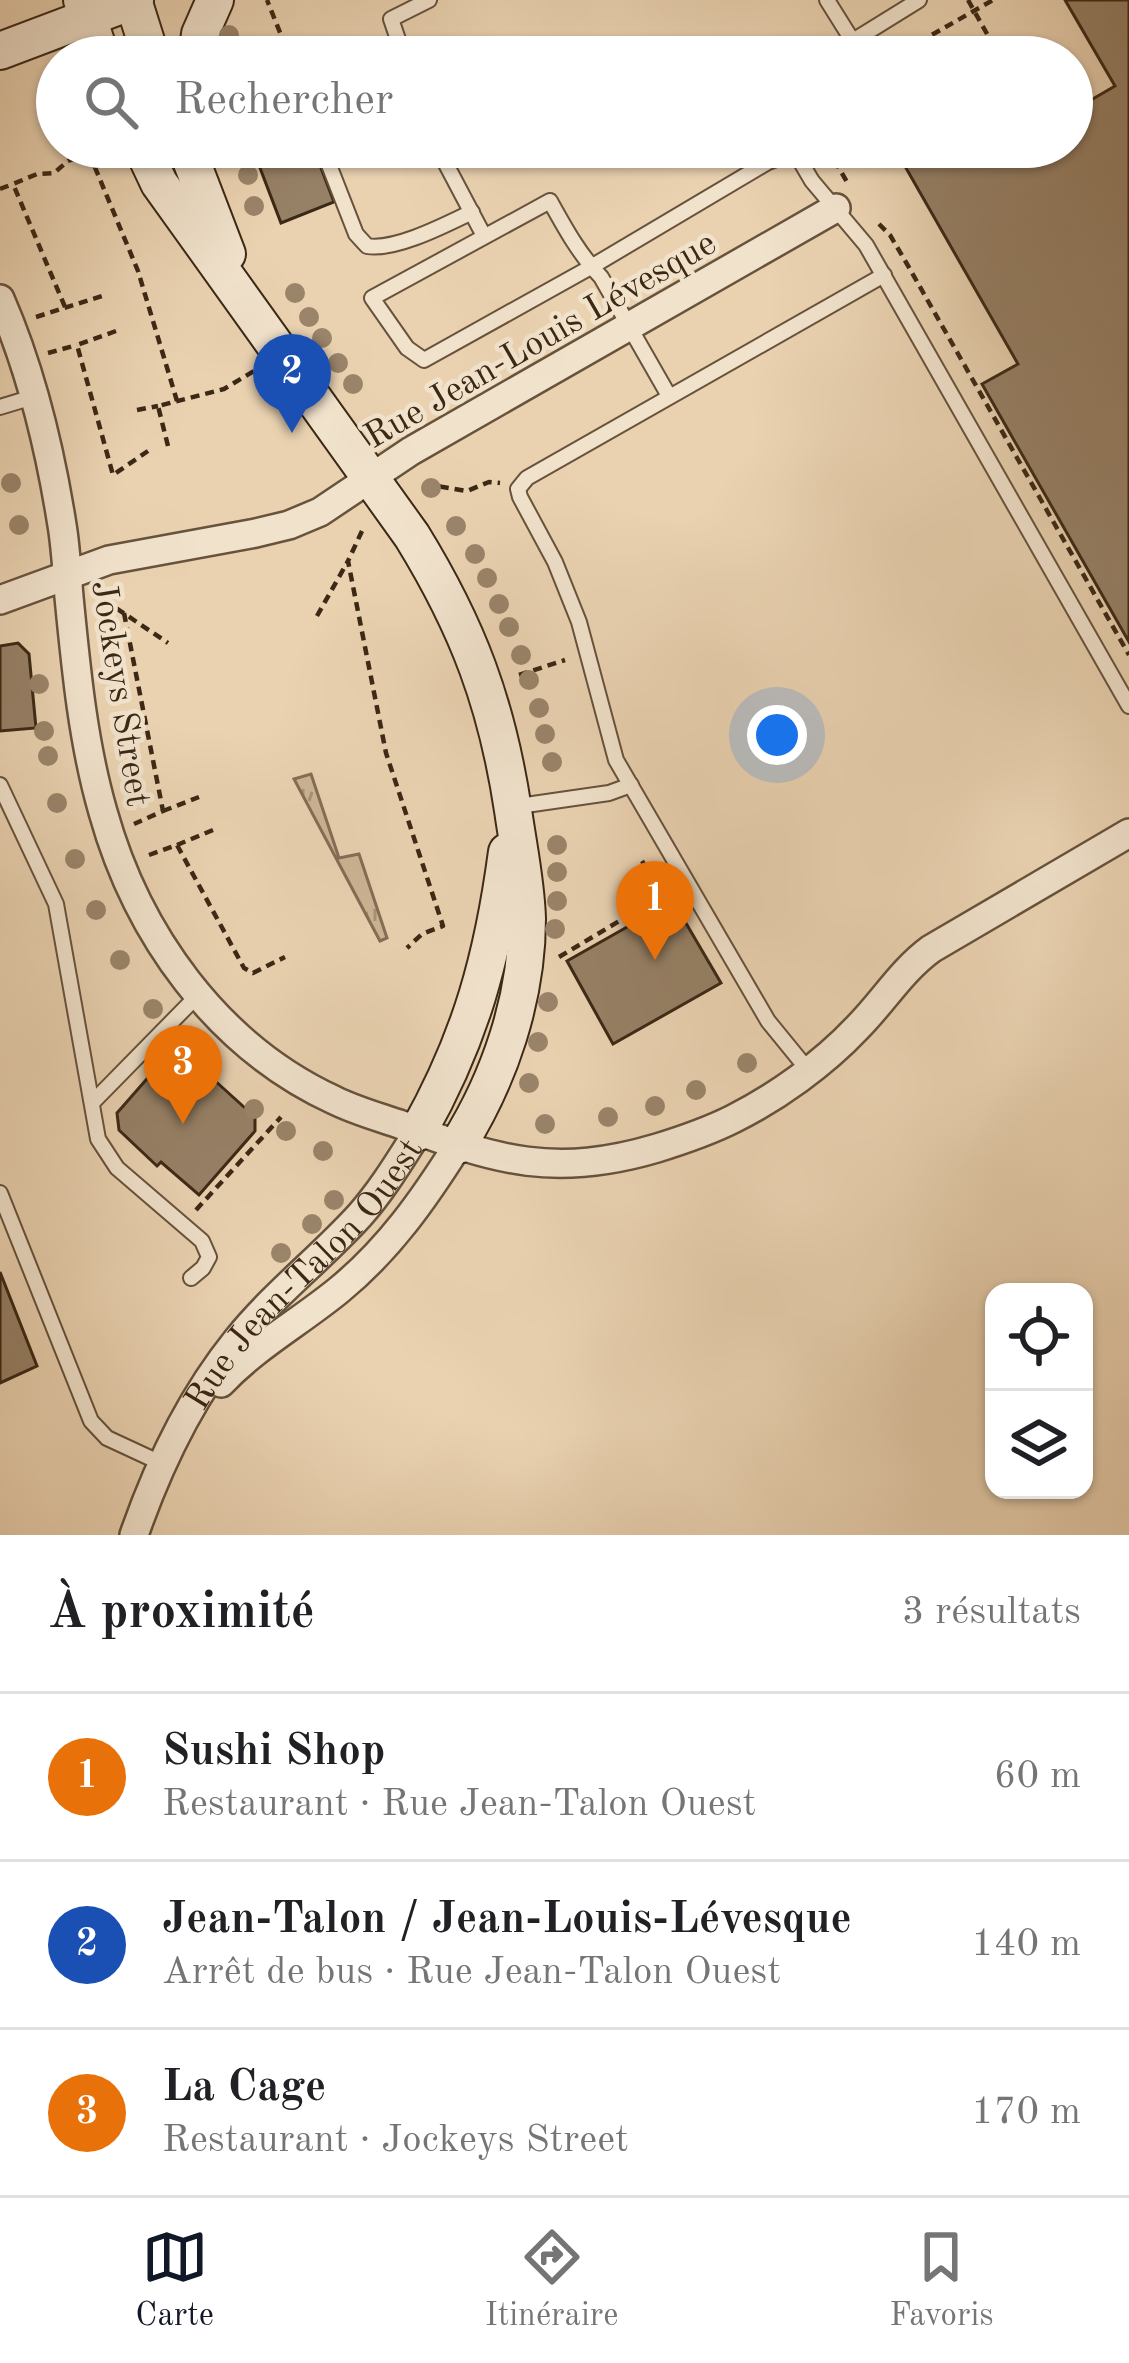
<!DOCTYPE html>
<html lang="fr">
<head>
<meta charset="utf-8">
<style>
  :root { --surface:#fff; --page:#f2f2f2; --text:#202124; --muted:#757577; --line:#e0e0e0; --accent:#111827 }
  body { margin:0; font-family:"Old Standard TT",serif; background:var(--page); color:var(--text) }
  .controls { position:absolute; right:36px; bottom:36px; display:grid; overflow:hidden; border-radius:24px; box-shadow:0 3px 9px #0004 }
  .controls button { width:108px; height:108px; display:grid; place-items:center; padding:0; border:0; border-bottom:3px solid var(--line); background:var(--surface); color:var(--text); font:60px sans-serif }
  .you { position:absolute; left:777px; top:735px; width:42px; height:42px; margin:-30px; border:9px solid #fff; border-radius:50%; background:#1a73e8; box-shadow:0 0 0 18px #1a73e833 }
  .badge { display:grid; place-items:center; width:78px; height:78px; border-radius:50%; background:var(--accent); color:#fff; font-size:39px; font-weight:700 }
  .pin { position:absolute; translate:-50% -99px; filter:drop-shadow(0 3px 6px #0008) }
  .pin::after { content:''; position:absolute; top:63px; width:42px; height:36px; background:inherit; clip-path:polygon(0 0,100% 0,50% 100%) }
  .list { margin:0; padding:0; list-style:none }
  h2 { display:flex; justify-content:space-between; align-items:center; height:156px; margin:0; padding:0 48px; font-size:51px }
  h2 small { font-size:39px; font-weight:400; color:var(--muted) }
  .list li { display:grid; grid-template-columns:78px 1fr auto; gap:36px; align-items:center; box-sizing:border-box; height:168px; padding:0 48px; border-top:3px solid var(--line) }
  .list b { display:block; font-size:45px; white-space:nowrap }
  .list p { margin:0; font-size:39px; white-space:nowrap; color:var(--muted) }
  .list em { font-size:39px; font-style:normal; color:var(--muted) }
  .icon { flex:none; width:66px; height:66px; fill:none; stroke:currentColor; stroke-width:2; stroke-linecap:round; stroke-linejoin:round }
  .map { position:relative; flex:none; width:1129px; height:1535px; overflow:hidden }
  .search { position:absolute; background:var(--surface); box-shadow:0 3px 9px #0004; left:36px; right:36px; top:36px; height:132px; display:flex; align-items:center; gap:30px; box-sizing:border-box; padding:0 42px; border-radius:66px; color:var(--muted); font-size:45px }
  .sheet { height:660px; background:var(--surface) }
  nav { display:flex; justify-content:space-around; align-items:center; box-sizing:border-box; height:168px; border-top:3px solid var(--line); background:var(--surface); font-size:33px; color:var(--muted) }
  nav a { display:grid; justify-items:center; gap:6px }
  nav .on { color:var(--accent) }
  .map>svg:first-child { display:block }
</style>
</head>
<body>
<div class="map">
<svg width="1129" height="1535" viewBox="0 0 1129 1535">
  <defs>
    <pattern id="grass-tufts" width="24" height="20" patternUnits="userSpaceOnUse" patternTransform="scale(3)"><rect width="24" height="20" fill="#ccb596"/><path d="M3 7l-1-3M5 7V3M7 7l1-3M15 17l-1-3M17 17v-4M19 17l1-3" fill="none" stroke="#a79379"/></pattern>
  </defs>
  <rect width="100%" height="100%" fill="#ead2b1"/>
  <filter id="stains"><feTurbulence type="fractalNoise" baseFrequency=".00167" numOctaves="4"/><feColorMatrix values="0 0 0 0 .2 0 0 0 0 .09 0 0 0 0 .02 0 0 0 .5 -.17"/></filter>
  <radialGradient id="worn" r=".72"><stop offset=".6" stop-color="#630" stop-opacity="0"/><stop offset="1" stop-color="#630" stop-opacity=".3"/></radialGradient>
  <!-- grass -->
  <polygon fill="url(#grass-tufts)" stroke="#846e56" stroke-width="3" points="311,774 339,858 359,854 387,938 380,941 294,779"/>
  <!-- building -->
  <g fill="#968066" stroke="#3b2815" stroke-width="3">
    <polygon points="1065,0 1129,0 1129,642 982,384 1018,364 894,147 1072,147 1072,111 1115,86"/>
    <polygon points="252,147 313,147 334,202 281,223"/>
    <polygon points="18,643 29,654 36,728 0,731 0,646"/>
    <polygon points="673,901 721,983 613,1044 567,961"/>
    <polygon points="181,1050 255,1117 255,1131 199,1195 161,1162 157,1166 119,1130 117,1113 153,1072 157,1076"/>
    <polygon points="0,1272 37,1366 0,1383"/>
  </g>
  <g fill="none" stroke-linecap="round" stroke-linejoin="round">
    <defs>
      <g id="lane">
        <polyline points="827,0 852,40"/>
        <polyline points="404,57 391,19 429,0"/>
        <polyline points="827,57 919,0"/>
        <path d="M 322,147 L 356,234 L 367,246 C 395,251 445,225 472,212"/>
        <polyline points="437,147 484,236"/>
        <polyline points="792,147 812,181 866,245 1129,706"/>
        <path d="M 669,396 L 601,277 C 579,254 565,228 550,201 L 372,298 L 407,348 L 424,360 L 591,267 L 768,162 L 794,152"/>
        <polyline points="0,407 33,397"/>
        <polyline points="0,785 56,904 98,1139 117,1168 202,1241 209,1257 203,1268 191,1278"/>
        <polyline points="512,807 609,793 631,785"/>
        <polyline points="808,1070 768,1021 616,760 579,622 555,562 520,497 518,489 527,478 884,275"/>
        <polyline points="92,1103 198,995"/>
        <polyline points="0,1193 91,1421 107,1438 163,1464"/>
      </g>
      <g id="street">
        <path d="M 0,299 C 31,370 50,449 62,525 C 66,549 67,574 69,597 C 76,669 83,743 103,812 C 137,934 217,1046 334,1100 C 356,1111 379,1117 402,1125 C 498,1161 556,1178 657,1148 C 683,1140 709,1131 733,1119 C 777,1097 823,1064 857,1028 C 883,1002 901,971 931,949 L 1129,833"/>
        <polyline points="0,600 109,560 256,533 289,525 320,512 411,451 836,208"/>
        <path d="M 221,1383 C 256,1346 300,1322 339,1290 C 389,1249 424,1199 458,1145"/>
        <path id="s1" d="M 134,1535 C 158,1466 191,1397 237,1340 C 274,1294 321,1258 360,1215 C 383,1189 400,1160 418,1132"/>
      </g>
      <g id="secondary">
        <polyline points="82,0 101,57"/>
        <polyline points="133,0 151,57"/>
        <polyline points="0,51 135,0"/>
        <polyline points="197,57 200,34 215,0"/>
        <path d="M 142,147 L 159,183 L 412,536 C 468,627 497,704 513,810 C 518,846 526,882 527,919 C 527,998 500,1078 458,1145"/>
        <polyline points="186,147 227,254"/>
        <path d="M 418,1132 C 471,1038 493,957 507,852"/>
      </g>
    </defs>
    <!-- lane casing -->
    <use href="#lane" stroke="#67523c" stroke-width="18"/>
    <!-- street casing -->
    <use href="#street" stroke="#67523c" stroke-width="32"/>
    <!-- secondary casing -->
    <use href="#secondary" stroke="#3b2815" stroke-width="40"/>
    <!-- path -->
    <g stroke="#3b2815" stroke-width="4.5" stroke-dasharray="9 6" stroke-linecap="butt">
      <polyline points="968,0 1000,57"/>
      <polyline points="283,40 288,54"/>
      <polyline points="233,47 258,50 283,40 267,0"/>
      <polyline points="301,49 304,57"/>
      <polyline points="893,57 993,0"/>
      <polyline points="827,147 847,182"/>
      <polyline points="89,153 138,271 177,401"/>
      <polyline points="0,189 13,184"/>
      <polyline points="879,224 890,235 907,264 1129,655"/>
      <polyline points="65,307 13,184 37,174 54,173 68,161 107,147"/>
      <polyline points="36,317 105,295"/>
      <polyline points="116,331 77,345 113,475 148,451"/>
      <polyline points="48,353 77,345"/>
      <polyline points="137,410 158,406"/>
      <polyline points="168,446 158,406 224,389 254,371"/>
      <polyline points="425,484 467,491 489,482 500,483"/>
      <polyline points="362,531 348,561 386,753 443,926 422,934 407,948"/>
      <polyline points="104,600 168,643"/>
      <polyline points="124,613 163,811 134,824"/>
      <polyline points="317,616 348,561"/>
      <polyline points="519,675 565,660"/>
      <polyline points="163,811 199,797"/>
      <polyline points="177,845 213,830"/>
      <polyline points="149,855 177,845 244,968 253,973 285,957"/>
      <polyline points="642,861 663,895"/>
      <polyline points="559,957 668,892"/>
      <polyline points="196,1210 281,1117"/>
    </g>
    <!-- lane -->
    <use href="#lane" stroke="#f1e2cc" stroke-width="14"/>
    <!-- street -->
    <use href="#street" stroke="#f1e2cc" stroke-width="27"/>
    <!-- secondary -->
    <use href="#secondary" stroke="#f1e2cc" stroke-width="36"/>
  </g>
  <!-- trees -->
  <g fill="#9a846a">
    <circle cx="229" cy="35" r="10"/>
    <circle cx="248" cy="175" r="10"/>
    <circle cx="254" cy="206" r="10"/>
    <circle cx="295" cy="293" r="10"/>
    <circle cx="309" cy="317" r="10"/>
    <circle cx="322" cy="338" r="10"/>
    <circle cx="338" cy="363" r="10"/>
    <circle cx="353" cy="384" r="10"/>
    <circle cx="11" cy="483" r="10"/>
    <circle cx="431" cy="488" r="10"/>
    <circle cx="19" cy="525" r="10"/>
    <circle cx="456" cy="526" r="10"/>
    <circle cx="475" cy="554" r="10"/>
    <circle cx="487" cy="578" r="10"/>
    <circle cx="499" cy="604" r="10"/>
    <circle cx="509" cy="627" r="10"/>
    <circle cx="521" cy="655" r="10"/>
    <circle cx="529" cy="680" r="10"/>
    <circle cx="39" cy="684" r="10"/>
    <circle cx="539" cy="708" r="10"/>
    <circle cx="44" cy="731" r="10"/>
    <circle cx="545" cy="734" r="10"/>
    <circle cx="48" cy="756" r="10"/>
    <circle cx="552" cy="762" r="10"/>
    <circle cx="57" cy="803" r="10"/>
    <circle cx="557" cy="845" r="10"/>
    <circle cx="75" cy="859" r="10"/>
    <circle cx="557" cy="872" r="10"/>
    <circle cx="557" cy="901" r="10"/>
    <circle cx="96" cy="910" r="10"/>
    <circle cx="555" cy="929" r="10"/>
    <circle cx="120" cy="960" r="10"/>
    <circle cx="548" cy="1002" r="10"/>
    <circle cx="153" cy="1009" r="10"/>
    <circle cx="538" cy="1042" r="10"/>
    <circle cx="747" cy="1063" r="10"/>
    <circle cx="529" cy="1083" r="10"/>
    <circle cx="696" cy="1090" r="10"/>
    <circle cx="655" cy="1106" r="10"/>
    <circle cx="254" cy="1109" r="10"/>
    <circle cx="608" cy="1117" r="10"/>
    <circle cx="545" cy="1124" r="10"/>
    <circle cx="286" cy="1131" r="10"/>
    <circle cx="323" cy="1151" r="10"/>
    <circle cx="334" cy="1200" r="10"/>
    <circle cx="312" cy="1224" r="10"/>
    <circle cx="281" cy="1253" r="10"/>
  </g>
  <g text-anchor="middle" stroke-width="9" stroke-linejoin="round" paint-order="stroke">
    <!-- street labels -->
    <g font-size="36" fill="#3b2815" stroke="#f1e2cc">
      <text transform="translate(539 338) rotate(-30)" y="13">Rue Jean-Louis Lévesque</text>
      <text transform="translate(123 693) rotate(81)" y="13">Jockeys Street</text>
      <text dy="13" stroke="none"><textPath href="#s1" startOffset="315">Rue Jean-Talon Ouest</textPath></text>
    </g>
  </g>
  <rect width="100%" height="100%" filter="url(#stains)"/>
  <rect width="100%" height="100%" fill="url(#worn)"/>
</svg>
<div class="controls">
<button><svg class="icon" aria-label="locate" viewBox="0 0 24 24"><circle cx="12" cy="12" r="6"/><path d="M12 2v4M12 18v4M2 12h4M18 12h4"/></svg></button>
<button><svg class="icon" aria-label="layers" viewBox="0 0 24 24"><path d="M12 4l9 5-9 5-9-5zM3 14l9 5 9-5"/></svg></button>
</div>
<div class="you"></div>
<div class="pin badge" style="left:655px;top:960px;background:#e8710a">1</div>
<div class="pin badge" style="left:292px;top:433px;background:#1a4fb4">2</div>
<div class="pin badge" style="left:183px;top:1124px;background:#e8710a">3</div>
<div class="search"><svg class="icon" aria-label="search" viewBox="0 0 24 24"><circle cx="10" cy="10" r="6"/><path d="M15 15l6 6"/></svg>Rechercher</div>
</div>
<section class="sheet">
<h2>À proximité<small>3 résultats</small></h2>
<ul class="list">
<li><span class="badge" style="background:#e8710a">1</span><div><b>Sushi Shop</b><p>Restaurant · Rue Jean-Talon Ouest</p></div><em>60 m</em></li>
<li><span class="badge" style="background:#1a4fb4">2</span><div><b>Jean-Talon / Jean-Louis-Lévesque</b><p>Arrêt de bus · Rue Jean-Talon Ouest</p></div><em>140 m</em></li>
<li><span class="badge" style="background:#e8710a">3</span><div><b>La Cage</b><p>Restaurant · Jockeys Street</p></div><em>170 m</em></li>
</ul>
</section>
<nav>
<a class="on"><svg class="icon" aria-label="map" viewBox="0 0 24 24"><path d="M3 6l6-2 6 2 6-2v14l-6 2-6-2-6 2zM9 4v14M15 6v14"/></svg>Carte</a>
<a><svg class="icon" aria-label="directions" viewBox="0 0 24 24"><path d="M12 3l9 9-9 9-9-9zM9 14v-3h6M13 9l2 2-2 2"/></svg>Itinéraire</a>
<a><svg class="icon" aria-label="saved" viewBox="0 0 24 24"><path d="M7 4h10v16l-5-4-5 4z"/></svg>Favoris</a>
</nav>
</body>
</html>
